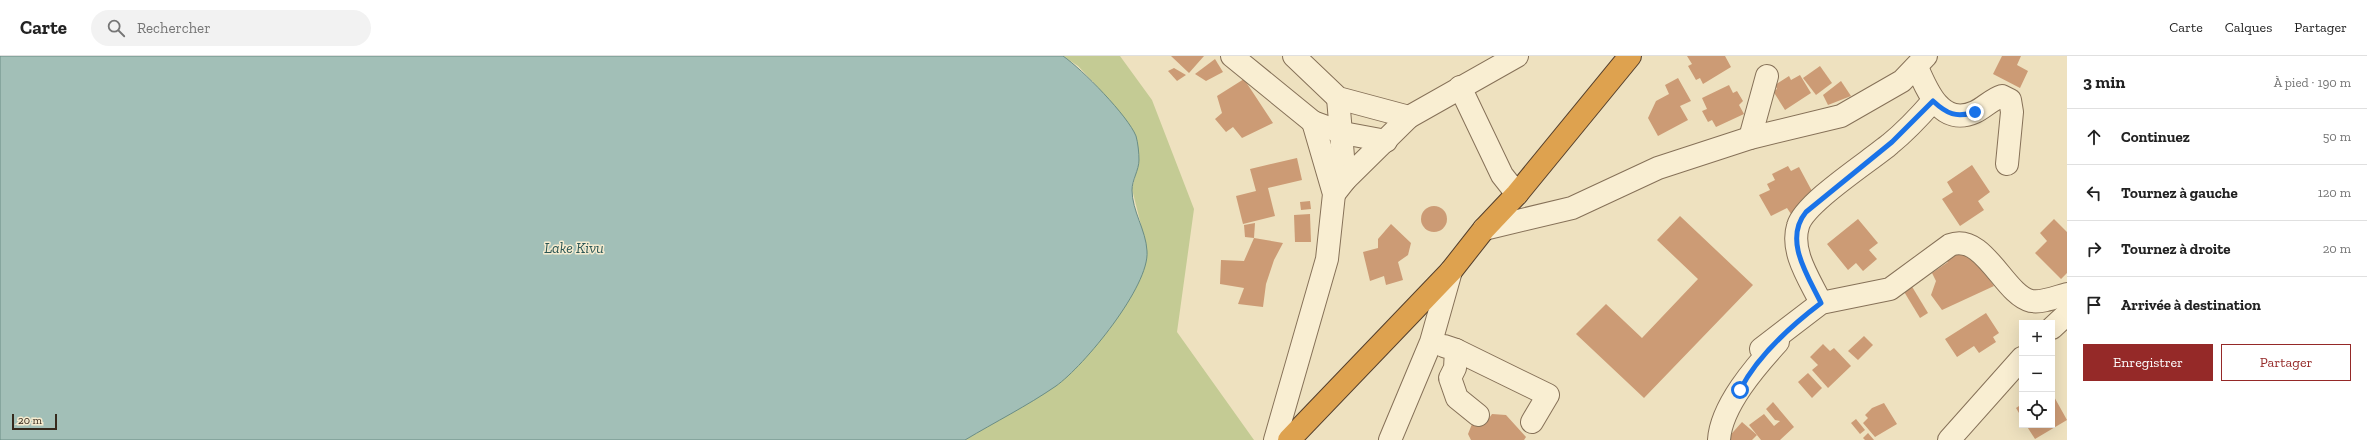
<!DOCTYPE html>
<html lang="fr">
<head>
<meta charset="utf-8">
<style>
  :root { --surface:#fff; --page:#f2f2f2; --text:#222; --muted:#767676; --line:#e0e0e0; --accent:#952928 }
  body { margin:0; font-family:"Zilla Slab",serif; background:var(--page); color:var(--text) }
  .controls { position:absolute; right:12px; bottom:12px; display:grid; overflow:hidden; border-radius:0px; box-shadow:0 4px 16px #0002 }
  .controls button { width:36px; height:36px; display:grid; place-items:center; padding:0; border:0; border-bottom:1px solid var(--line); background:var(--surface); color:var(--text); font:20px sans-serif }
  .scale { position:absolute; left:12px; bottom:10px; width:45px; box-sizing:border-box; padding-left:4px; border:2px solid #36291c; border-top:0; font-size:11px; line-height:14px; white-space:nowrap; color:#36291c; -webkit-text-stroke:3px #f5ebcf; paint-order:stroke }
  .stop { position:absolute; width:12px; height:12px; margin:-9px; border:3px solid #1a73e8; border-radius:50%; background:#fff }
  .stop.end { background:#1a73e8; border-color:#fff; box-shadow:0 1px 4px #0008 }
  .list { margin:0; padding:0; list-style:none }
  h2 { display:flex; justify-content:space-between; align-items:center; height:52px; margin:0; padding:0 16px; font-size:17px }
  h2 small { font-size:13px; font-weight:400; color:var(--muted) }
  .list li { display:grid; grid-template-columns:26px 1fr auto; gap:12px; align-items:center; box-sizing:border-box; height:56px; padding:0 16px; border-top:1px solid var(--line) }
  .list b { display:block; font-size:15px; white-space:nowrap }
  .list em { font-size:13px; font-style:normal; color:var(--muted) }
  .actions { display:flex; gap:8px; padding:12px 16px }
  .actions a { flex:1; padding:9px 0; border:1px solid var(--accent); border-radius:0px; text-align:center; font-size:14px; color:var(--accent) }
  .actions .main { background:var(--accent); color:#fff }
  .icon { flex:none; width:22px; height:22px; fill:none; stroke:currentColor; stroke-width:2; stroke-linecap:round; stroke-linejoin:round }
  .map { position:relative; flex:none; width:2067px; height:384px; overflow:hidden }
  header { display:flex; align-items:center; gap:24px; box-sizing:border-box; height:56px; padding:0 20px; background:var(--surface); border-bottom:1px solid var(--line) }
  header strong { font-size:19px }
  nav { display:flex; gap:22px; margin-inline-start:auto; font-size:14px }
  .search { width:280px; height:36px; background:var(--page); display:flex; align-items:center; gap:10px; box-sizing:border-box; padding:0 14px; border-radius:22px; color:var(--muted); font-size:15px }
  main { display:flex }
  aside { flex:1; background:var(--surface) }
  .map>svg:first-child { display:block }
</style>
</head>
<body>
<header>
<strong>Carte</strong>
<div class="search"><svg class="icon" aria-label="search" viewBox="0 0 24 24"><circle cx="10" cy="10" r="6"/><path d="M15 15l6 6"/></svg>Rechercher</div>
<nav><a>Carte</a><a>Calques</a><a>Partager</a></nav>
</header>
<main>
<div class="map">
<svg width="2067" height="384" viewBox="0 0 2067 384">
  <rect width="100%" height="100%" fill="#eee1bf"/>
  <!-- green -->
  <polygon fill="#c4cb94" points="1063,0 1120,0 1152,44 1194,153 1177,276 1254,384 965,384 1057,329 1110,273 1141,169 1132,133 1139,105 1136,80 1128,69 1095,28 1078,10"/>
  <!-- water -->
  <path fill="#a2bfb7" stroke="#6a8d85" d="M 0,0 L 1063,0 C 1082,13 1128,60 1136,80 C 1138,87 1139,97 1139,104 C 1139,114 1132,124 1132,134 C 1132,155 1146,174 1147,195 C 1150,230 1084,310 1056,330 C 1027,350 995,366 965,384 L 0,384 Z"/>
  <!-- building -->
  <g fill="#cc9b75">
    <polygon points="1171,0 1204,0 1189,17"/>
    <polygon points="1687,0 1725,0 1731,11 1703,28 1700,22 1696,24 1688,10 1692,8"/>
    <polygon points="2002,0 2021,0 2017,9 2028,15 2020,32 1993,18"/>
    <polygon points="1215,3 1223,16 1206,25 1195,18"/>
    <polygon points="1820,10 1832,27 1816,39 1803,22"/>
    <polygon points="1174,12 1186,19 1177,25 1168,15"/>
    <polygon points="1800,19 1811,37 1785,54 1773,35 1777,33 1775,29 1789,20 1791,24"/>
    <polygon points="1678,22 1691,45 1680,50 1688,64 1658,80 1648,62 1656,45 1669,38 1665,29"/>
    <polygon points="1244,23 1273,67 1242,82 1233,71 1226,76 1215,63 1222,57 1217,40"/>
    <polygon points="1841,25 1851,40 1828,49 1823,39"/>
    <polygon points="1729,29 1733,37 1737,35 1743,45 1739,49 1744,58 1716,71 1712,64 1708,66 1702,55 1707,53 1702,42"/>
    <polygon points="1297,102 1302,124 1268,132 1275,160 1243,168 1236,140 1256,135 1250,113"/>
    <polygon points="1972,109 1990,136 1978,145 1984,154 1960,170 1942,143 1953,136 1947,126"/>
    <polygon points="1788,110 1791,115 1799,111 1813,137 1811,147 1791,158 1787,152 1771,160 1759,139 1770,134 1767,128 1775,124 1772,118"/>
    <polygon points="1310,145 1311,153 1301,154 1300,146"/>
    <circle cx="1434" cy="163" r="13"/>
    <polygon points="1310,158 1311,186 1295,186 1294,159"/>
    <polygon points="1680,160 1753,229 1644,342 1576,278 1606,248 1642,282 1698,223 1657,184"/>
    <polygon points="1858,163 1878,187 1869,194 1877,203 1863,215 1856,207 1848,214 1827,188"/>
    <polygon points="2054,163 2067,176 2067,217 2061,223 2035,197 2047,185 2040,177"/>
    <polygon points="1255,167 1254,182 1245,181 1244,169"/>
    <polygon points="1391,168 1411,187 1408,199 1398,206 1403,224 1386,229 1384,220 1370,225 1363,196 1378,192 1378,183"/>
    <polygon points="1254,182 1283,187 1274,204 1266,228 1263,251 1238,248 1244,232 1220,228 1221,204 1244,205"/>
    <polygon points="1957,191 1967,201 1974,200 1994,230 1942,254 1931,239 1936,225 1932,217 1948,206 1943,201"/>
    <polygon points="1911,229 1928,257 1920,262 1903,234"/>
    <polygon points="1986,257 1999,277 1993,281 1996,286 1979,297 1974,290 1957,301 1945,283"/>
    <polygon points="1864,280 1873,289 1858,304 1848,295"/>
    <polygon points="1823,288 1830,295 1834,292 1851,310 1828,332 1812,314 1818,309 1810,301"/>
    <polygon points="1808,317 1822,332 1812,342 1798,326"/>
    <polygon points="2052,337 2067,364 2035,383 2026,369 2052,369"/>
    <polygon points="1773,346 1794,371 1780,384 1761,384 1749,369 1764,358 1774,370 1780,365 1775,364 1766,353"/>
    <polygon points="1884,347 1897,368 1875,381 1863,367 1868,362 1865,359 1872,352"/>
    <polygon points="2022,348 2022,362 2016,352"/>
    <polygon points="1492,358 1506,359 1526,381 1524,384 1471,384 1468,378 1472,368 1483,362 1487,365"/>
    <polygon points="1856,363 1865,374 1860,378 1851,367"/>
    <polygon points="1742,366 1757,379 1752,384 1726,384"/>
    <polygon points="1868,377 1874,384 1865,384 1863,382"/>
  </g>
  <g fill="none" stroke-linecap="round" stroke-linejoin="round">
    <defs>
      <g id="minor">
        <polyline points="1232,0 1313,66 1343,77 1386,85"/>
        <polyline points="1294,0 1338,42 1409,61"/>
        <path d="M 1917,11 C 1927,35 1942,71 1975,56 C 1984,52 1992,43 2002,40 L 2010,44 L 2012,56 L 2007,108"/>
        <polyline points="1460,31 1502,119 1517,138"/>
        <polyline points="1338,42 1345,124"/>
        <polyline points="1750,82 1767,20"/>
        <polyline points="1334,138 1345,124 1409,61 1517,0"/>
        <polyline points="1484,173 1572,152 1658,112 1750,82 1841,60 1902,25 1926,0"/>
        <path d="M 1821,247 C 1810,224 1790,196 1798,170 C 1804,147 1870,105 1890,88 C 1906,75 1920,60 1933,45"/>
        <polyline points="2052,272 2067,258"/>
        <polyline points="1444,290 1456,294 1455,312 1450,322 1457,342 1478,359"/>
        <path d="M 1761,293 L 1821,247 L 1890,233 L 1950,189 C 1984,176 2004,239 2031,245 C 2042,247 2056,241 2067,238"/>
        <polyline points="1456,294 1548,339 1532,366"/>
        <polyline points="1275,384 1327,203 1334,138 1313,66"/>
        <polyline points="1390,384 1431,286 1451,215"/>
        <path d="M 1719,384 C 1721,350 1756,310 1778,286"/>
        <polyline points="1949,384 2022,302"/>
      </g>
      <polyline id="highway" points="1289,384 1451,215 1484,173 1517,138 1630,0"/>
    </defs>
    <!-- minor casing -->
    <use href="#minor" stroke="#867158" stroke-width="24"/>
    <!-- highway casing -->
    <use href="#highway" stroke="#543f2c" stroke-width="24"/>
    <!-- minor -->
    <use href="#minor" stroke="#f9eed2" stroke-width="22"/>
    <!-- highway -->
    <use href="#highway" stroke="#dea24f" stroke-width="22"/>
  </g>
  <g fill="none" stroke-linecap="round" stroke-linejoin="round">
    <!-- route -->
    <path stroke="#1a73e8" stroke-width="5" d="M 1740,334 C 1757,301 1792,269 1821,247 C 1808,220 1783,184 1806,156 L 1892,86 L 1933,45 C 1947,58 1956,62 1975,56"/>
  </g>
  <g text-anchor="middle" stroke-width="3" stroke-linejoin="round" paint-order="stroke">
    <!-- water labels -->
    <g font-size="15" font-style="italic" fill="#2b5654" stroke="#f5ebcf">
      <text x="574" y="197">Lake Kivu</text>
    </g>
  </g>
</svg>
<div class="controls">
<button>+</button>
<button>−</button>
<button><svg class="icon" aria-label="locate" viewBox="0 0 24 24"><circle cx="12" cy="12" r="6"/><path d="M12 2v4M12 18v4M2 12h4M18 12h4"/></svg></button>
</div>
<div class="scale">20 m</div>
<div class="stop" style="left:1740px;top:334px"></div>
<div class="stop end" style="left:1975px;top:56px"></div>
</div>
<aside>
<h2>3 min<small>À pied · 190 m</small></h2>
<ul class="list">
<li><svg class="icon" aria-label="ahead" viewBox="0 0 24 24"><path d="M12 20V5M6 11l6-6 6 6"/></svg><div><b>Continuez</b></div><em>50 m</em></li>
<li><svg class="icon" aria-label="left" viewBox="0 0 24 24"><path d="M17 20v-9H6M10 6l-5 5 5 5"/></svg><div><b>Tournez à gauche</b></div><em>120 m</em></li>
<li><svg class="icon" aria-label="right" viewBox="0 0 24 24"><path d="M7 20v-9h11M14 6l5 5-5 5"/></svg><div><b>Tournez à droite</b></div><em>20 m</em></li>
<li><svg class="icon" aria-label="arrive" viewBox="0 0 24 24"><path d="M6 21V4h12l-3 4 3 4H6"/></svg><div><b>Arrivée à destination</b></div></li>
</ul>
<div class="actions"><a class="main">Enregistrer</a><a>Partager</a></div>
</aside>
</main>
</body>
</html>
